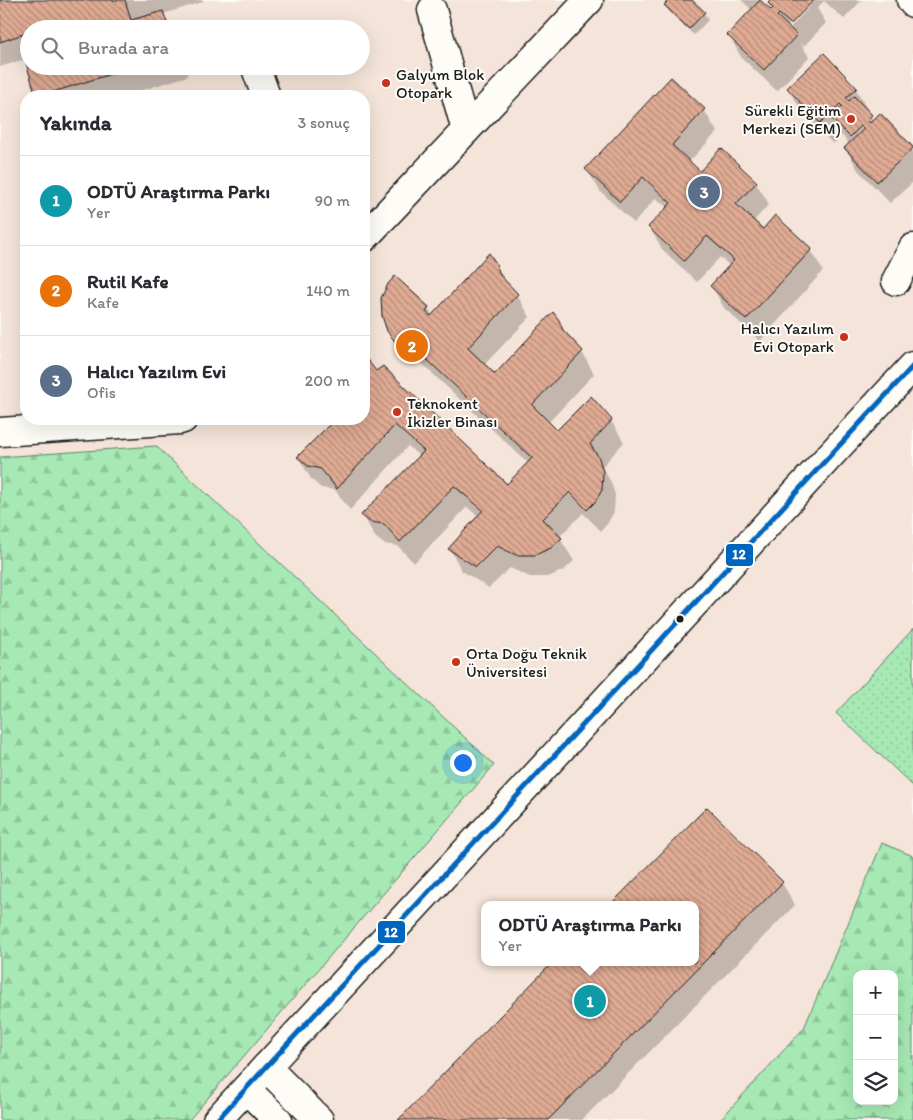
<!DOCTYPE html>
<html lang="tr">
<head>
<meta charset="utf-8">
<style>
  :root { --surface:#fff; --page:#f7f7f7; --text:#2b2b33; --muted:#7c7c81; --line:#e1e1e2; --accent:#0b8043 }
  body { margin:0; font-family:Itim,sans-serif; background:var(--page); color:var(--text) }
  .controls { position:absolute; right:15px; bottom:15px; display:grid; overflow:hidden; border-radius:10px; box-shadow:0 5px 20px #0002 }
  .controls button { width:45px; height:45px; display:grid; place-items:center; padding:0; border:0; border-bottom:1px solid var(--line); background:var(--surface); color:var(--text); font:25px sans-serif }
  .you { position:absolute; left:462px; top:762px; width:18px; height:18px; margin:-12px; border:4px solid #fff; border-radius:50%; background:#1a73e8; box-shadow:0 0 0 8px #1a73e833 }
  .badge { display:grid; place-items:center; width:32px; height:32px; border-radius:50%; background:var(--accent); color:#fff; font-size:16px; font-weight:700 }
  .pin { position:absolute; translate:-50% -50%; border:2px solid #fff; box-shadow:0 1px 5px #0006 }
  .popup { position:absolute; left:481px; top:901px; width:218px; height:65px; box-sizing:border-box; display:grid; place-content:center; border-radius:10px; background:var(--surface); filter:drop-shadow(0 1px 4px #0005); font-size:16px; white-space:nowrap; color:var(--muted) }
  .popup b { font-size:19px; color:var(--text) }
  .popup::after { content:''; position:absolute; left:50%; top:100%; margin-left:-10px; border:10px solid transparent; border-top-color:var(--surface) }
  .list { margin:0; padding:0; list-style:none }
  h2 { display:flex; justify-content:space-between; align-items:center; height:65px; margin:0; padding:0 20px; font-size:21px }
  h2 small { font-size:16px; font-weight:400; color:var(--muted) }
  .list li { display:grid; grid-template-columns:32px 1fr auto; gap:15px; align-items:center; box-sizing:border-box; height:90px; padding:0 20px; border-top:1px solid var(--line) }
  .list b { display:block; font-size:19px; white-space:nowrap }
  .list p { margin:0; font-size:16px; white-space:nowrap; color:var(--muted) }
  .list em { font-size:16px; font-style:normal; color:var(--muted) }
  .icon { flex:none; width:28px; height:28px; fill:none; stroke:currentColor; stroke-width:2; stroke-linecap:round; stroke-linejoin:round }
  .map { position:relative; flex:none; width:913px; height:1120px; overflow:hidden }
  .search { position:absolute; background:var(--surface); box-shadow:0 5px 20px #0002; left:20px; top:20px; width:350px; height:55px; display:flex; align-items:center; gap:12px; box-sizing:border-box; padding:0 18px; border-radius:28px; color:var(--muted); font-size:19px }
  .panel { position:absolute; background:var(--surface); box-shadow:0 5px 20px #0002; left:20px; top:90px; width:350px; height:335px; border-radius:20px }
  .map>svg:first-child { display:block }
</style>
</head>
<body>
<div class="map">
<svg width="913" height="1120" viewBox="0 0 913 1120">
  <defs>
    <pattern id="forest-firs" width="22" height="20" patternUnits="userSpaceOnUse" patternTransform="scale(1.25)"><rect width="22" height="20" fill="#a6e9b4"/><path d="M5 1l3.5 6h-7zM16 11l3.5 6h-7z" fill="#8ec79a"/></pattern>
    <pattern id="garden-dots" width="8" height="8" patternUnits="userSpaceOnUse" patternTransform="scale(1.25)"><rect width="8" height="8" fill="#a6e9b4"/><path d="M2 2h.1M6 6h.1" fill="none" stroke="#8ec79a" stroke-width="1.8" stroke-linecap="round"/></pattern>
    <pattern id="building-back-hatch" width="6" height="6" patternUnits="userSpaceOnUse" patternTransform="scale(1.25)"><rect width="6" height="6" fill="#e0ab94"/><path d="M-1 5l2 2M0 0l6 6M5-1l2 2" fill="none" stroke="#b58a78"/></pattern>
  </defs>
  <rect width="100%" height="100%" fill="#fdfcf7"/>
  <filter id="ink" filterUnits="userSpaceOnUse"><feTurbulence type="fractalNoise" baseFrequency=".02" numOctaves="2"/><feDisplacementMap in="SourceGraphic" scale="10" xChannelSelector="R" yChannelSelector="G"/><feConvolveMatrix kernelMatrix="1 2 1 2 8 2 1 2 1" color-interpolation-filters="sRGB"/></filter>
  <g filter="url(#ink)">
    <!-- built -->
    <path fill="#f4e4d9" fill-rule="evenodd" d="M 0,0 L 913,0 L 913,1120 L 0,1120 ZM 29,29 L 361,29 L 361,66 L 29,66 ZM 26,96 L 364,96 L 364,419 L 26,419 ZM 485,905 L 695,905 L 695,962 L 485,962 ZM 857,974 L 894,974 L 894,1101 L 857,1101 Z"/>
    <!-- forest -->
    <g fill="url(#forest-firs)" stroke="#618268" fill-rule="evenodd">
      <polygon points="156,446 494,765 189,1120 0,1120 0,457"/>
      <path d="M 882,843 L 913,856 L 913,1120 L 720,1120 L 804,1028 ZM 857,974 L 894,974 L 894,1101 L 857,1101 Z"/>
    </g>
    <!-- garden -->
    <polygon fill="url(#garden-dots)" stroke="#618268" points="913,629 913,786 836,713"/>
    <!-- shadow -->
    <g fill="#0003" fill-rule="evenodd">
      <polygon points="0,0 203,0 203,2 163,14 172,29 29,29 29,66 185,66 188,76 123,96 38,96 26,59 0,67"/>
      <polygon points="671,0 690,0 704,13 708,20 694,35 670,13 666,5"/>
      <path d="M 741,0 L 761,0 L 760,2 L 771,12 L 773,9 L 770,3 L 772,0 L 862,0 L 844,19 L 824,1 L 817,8 L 826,23 L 804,46 L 800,42 L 809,57 L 777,91 L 741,57 L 729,35 L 752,10 ZM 809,4 L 811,5 L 788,30 L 786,28 Z"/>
      <polygon points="671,79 704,110 717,132 689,162 700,173 756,183 769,204 753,222 763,231 811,250 823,271 760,341 724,308 712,286 730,266 720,257 697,282 662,249 650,228 668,208 656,198 634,223 600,191 587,169"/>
      <polygon points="788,88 856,89 868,111 867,112 874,121 880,115 913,149 913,182 890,203 858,170 846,148 849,144 842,135 833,144 801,110"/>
      <polygon points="495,264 508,285 517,295 530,317 484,365 495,376 558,320 568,338 582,352 594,374 548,423 557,431 611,421 624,442 602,467 611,482 615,495 614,512 607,524 601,531 583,513 559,537 574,561 564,570 548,577 530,577 510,568 489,588 462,571 450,549 479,517 467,507 414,563 398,546 384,544 375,537 363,515 420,457 408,446 350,510 335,490 321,488 311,479 299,458 337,419 364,419 364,360 365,359 376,373 507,485 528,463 417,359 410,365 401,353 388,331 428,308 433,316"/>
      <polygon points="782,883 795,905 582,1120 399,1120 695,962"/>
    </g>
    <!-- building -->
    <g fill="url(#building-back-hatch)" stroke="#1c1c1c">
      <polygon points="0,0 125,0 131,20 163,11 169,29 54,29 53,25 40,29 29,29 29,32 0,42"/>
      <polygon points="669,0 692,0 705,12 689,29 664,5"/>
      <polygon points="760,0 771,10 773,8 768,3 771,0 814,0 791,24 779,14 777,16 797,35 764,70 727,35"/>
      <polygon points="824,53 857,88 846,98 849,101 854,96 872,115 867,120 870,123 880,113 913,147 913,148 877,182 844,148 864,129 861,126 850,137 831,118 842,106 840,104 820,123 787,88"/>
      <polygon points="29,55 29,66 137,66 40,96 36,96 24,56"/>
      <polygon points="671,77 705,109 672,145 700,171 721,148 757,182 736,204 763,229 775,215 812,249 746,320 710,286 734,260 707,236 684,261 648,227 671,203 643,177 620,202 585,169"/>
      <polygon points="489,253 496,263 500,275 518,294 468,348 495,374 553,312 559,320 563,330 583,351 532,405 557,430 591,396 612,420 590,444 599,458 603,472 602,490 595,502 587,510 570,492 543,519 562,538 551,548 535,555 516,555 497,546 476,567 448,549 483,510 454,486 400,542 384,524 370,522 361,515 424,451 395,425 337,489 321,469 308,466 297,457 335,419 364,419 364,358 365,357 376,371 383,366 507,484 532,458 404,338 397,344 387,331 382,316 381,298 388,284 395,276 429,307 426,312 431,316"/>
      <polygon points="707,807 783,882 548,1120 398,1120 553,962 695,962 695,905 610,905"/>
    </g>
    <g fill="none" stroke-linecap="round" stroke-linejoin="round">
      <defs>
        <g id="minor">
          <polyline points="911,0 913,3"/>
          <polyline points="432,10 466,130"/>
          <polyline points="255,66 266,96"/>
          <polyline points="364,238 589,0"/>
          <polyline points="896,281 913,248"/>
          <polyline points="0,432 180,420 183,419"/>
          <polyline points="266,1067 319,1120"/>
          <polyline points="246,1089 278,1120"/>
          <polyline points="217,1120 593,714 837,448 913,366"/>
        </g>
      </defs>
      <!-- minor casing -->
      <use href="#minor" stroke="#1c1c1c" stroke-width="31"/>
      <!-- minor -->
      <use href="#minor" stroke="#fdfcf7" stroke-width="28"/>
      <defs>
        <polyline id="bus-1" points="217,1120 593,714 837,448 913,366"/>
      </defs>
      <!-- bus-1 casing -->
      <use href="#bus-1" stroke="#fdfcf7" stroke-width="9"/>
      <!-- bus-1 -->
      <use href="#bus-1" stroke="#0065bd" stroke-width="5"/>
    </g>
  </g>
  <!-- markers -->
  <g fill="#c8321e" stroke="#fdfcf7" stroke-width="2">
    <circle cx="386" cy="83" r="5"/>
    <circle cx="851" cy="119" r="5"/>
    <circle cx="844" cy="337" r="5"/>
    <circle cx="397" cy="412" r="5"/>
    <circle cx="456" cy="662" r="5"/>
  </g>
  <circle fill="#1c1c1c" stroke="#fdfcf7" stroke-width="2" cx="680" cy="619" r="4.5"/>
  <g text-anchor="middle" stroke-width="4" stroke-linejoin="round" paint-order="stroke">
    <!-- poi labels -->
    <g font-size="16" fill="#1c1c1c" stroke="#fdfcf7" text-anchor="start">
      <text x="396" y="80">Galyum Blok<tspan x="396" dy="18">Otopark</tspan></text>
      <text x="841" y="116" text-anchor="end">Sürekli Eğitim<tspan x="841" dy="18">Merkezi (SEM)</tspan></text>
      <text x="834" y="334" text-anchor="end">Halıcı Yazılım<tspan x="834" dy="18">Evi Otopark</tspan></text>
      <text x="407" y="409">Teknokent<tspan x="407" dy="18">İkizler Binası</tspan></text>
      <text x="466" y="659">Orta Doğu Teknik<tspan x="466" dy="18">Üniversitesi</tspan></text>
    </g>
  </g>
  <g stroke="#fdfcf7" stroke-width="2">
    <rect x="725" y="543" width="29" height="24" rx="5" fill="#0065bd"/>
    <rect x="377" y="920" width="29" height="24" rx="5" fill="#0065bd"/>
  </g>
  <g font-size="14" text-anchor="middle" font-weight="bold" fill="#fff">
    <text x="739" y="559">12</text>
    <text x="391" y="937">12</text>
  </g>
</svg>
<div class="controls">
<button>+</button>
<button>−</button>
<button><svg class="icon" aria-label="layers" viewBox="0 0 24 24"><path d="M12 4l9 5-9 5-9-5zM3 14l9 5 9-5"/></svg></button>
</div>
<div class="you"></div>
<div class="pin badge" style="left:590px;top:1001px;background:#0f9aa8">1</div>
<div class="popup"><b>ODTÜ Araştırma Parkı</b>Yer</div>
<div class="pin badge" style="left:412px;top:346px;background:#e8710a">2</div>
<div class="pin badge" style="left:704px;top:192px;background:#5c6f8a">3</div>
<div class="search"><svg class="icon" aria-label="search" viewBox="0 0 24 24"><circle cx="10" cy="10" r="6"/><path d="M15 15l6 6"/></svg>Burada ara</div>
<section class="panel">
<h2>Yakında<small>3 sonuç</small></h2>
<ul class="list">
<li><span class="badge" style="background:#0f9aa8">1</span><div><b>ODTÜ Araştırma Parkı</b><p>Yer</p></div><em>90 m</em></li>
<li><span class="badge" style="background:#e8710a">2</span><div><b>Rutil Kafe</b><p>Kafe</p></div><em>140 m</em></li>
<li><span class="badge" style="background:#5c6f8a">3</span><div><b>Halıcı Yazılım Evi</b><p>Ofis</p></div><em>200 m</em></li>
</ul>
</section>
</div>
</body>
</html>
